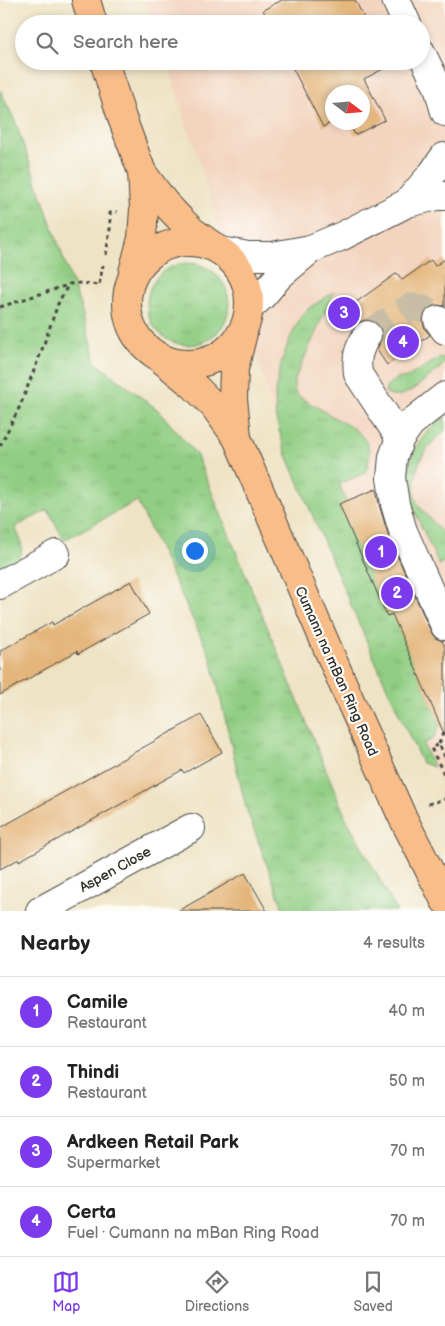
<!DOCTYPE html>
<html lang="en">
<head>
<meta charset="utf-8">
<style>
  :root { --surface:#fff; --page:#f2f2f2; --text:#222; --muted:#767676; --line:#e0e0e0; --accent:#7c3aed }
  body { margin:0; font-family:"Balsamiq Sans",sans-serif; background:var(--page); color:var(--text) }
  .compass { position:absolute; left:325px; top:85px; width:45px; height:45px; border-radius:50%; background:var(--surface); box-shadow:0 2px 8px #0003; rotate:106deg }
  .you { position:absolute; left:194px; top:550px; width:18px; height:18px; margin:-12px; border:4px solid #fff; border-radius:50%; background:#1a73e8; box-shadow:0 0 0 8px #1a73e833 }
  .badge { display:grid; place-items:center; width:32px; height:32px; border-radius:50%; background:var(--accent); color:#fff; font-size:16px; font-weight:700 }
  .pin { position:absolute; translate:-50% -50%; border:2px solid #fff; box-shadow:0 1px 5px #0006 }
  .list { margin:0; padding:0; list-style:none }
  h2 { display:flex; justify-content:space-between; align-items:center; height:65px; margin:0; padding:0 20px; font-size:21px }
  h2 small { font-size:16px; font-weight:400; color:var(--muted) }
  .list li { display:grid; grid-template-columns:32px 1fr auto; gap:15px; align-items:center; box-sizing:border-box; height:70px; padding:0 20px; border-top:1px solid var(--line) }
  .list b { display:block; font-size:19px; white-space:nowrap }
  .list p { margin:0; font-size:16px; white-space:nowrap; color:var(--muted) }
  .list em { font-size:16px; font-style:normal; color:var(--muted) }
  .icon { flex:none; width:28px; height:28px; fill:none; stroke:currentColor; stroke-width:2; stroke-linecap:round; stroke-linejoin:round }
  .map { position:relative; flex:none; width:445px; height:911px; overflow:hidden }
  .search { position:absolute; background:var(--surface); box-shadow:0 2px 8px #0003; left:15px; right:15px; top:15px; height:55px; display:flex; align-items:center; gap:12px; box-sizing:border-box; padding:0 18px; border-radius:28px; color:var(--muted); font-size:19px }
  .sheet { height:345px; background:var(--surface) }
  nav { display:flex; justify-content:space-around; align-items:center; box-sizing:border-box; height:70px; border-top:1px solid var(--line); background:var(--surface); font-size:14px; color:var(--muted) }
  nav a { display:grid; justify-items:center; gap:2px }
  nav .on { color:var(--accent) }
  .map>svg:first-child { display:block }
</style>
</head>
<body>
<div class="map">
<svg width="445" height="911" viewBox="0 0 445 911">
  <defs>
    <pattern id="grass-tufts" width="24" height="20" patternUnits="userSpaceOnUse" patternTransform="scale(1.25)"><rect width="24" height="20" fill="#91ce83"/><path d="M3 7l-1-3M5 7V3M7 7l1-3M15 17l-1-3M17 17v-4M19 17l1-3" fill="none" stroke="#7db171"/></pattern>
  </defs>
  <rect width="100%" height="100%" fill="#fdfcf7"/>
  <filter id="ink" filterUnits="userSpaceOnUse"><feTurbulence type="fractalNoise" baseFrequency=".02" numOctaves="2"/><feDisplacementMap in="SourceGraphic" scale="10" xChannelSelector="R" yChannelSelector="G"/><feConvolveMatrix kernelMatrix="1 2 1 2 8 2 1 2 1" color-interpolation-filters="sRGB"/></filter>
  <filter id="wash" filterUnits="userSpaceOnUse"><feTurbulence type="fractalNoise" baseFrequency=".0096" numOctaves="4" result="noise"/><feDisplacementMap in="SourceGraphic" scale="20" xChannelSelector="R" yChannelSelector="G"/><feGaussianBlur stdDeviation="1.12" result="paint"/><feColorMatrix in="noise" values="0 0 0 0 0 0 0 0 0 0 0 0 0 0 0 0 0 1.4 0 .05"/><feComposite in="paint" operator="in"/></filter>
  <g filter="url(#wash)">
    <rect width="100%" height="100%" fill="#eee3c4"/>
    <!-- built -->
    <path fill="#f3d4be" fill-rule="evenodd" d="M 146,0 L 445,0 L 445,791 L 434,767 L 422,763 L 410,737 L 372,652 L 284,448 L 204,177 L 166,61 L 421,61 L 421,24 L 153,24 ZM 332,92 L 362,92 L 362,122 L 332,122 Z"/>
    <!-- grass -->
    <g fill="url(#grass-tufts)" stroke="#5e7c57">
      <path d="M 0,90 L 15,121 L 80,305 L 96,363 L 158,410 L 196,454 L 346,818 L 397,911 L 284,911 L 246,808 L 211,658 L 137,501 L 64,540 L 48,510 L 15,527 C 17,532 20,537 21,542 C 25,559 12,567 0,574 Z"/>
      <circle cx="188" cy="304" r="41"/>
      <path d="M 334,292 L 294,381 L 294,389 L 298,396 L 354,429 C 371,441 373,455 365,473 L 339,484 L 404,641 L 440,724 L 434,738 L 423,744 L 434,767 L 422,763 C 373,660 329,554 284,448 L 276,419 L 275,392 L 281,364 L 289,340 L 301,317 L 309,308 Z"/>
      <path d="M 445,357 L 445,363 L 441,367 C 431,375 405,400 392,396 C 389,395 387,393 385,392 L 387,385 L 398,378 L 406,378 L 436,360 Z"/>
      <path d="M 445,416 L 445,431 C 427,446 419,457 415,480 C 414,489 414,498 419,506 C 425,514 444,532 445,540 C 445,546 445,554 445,560 L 439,565 C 413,505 381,466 445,416 Z"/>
    </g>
    <g id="blocks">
      <!-- building -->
      <g fill="#e4b67b">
        <polygon points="282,0 355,0 367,24 270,24 263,10"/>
        <polygon points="289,61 386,61 389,66 364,79 385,120 355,135 349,122 362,122 362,92 332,92 332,122 323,127"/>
        <polygon points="445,259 445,306 436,305 429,308 424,314 423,322 425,329 430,335 387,365 377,350 383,335 380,327 375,322 367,319 358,323 348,308 397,273 402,280 431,260 435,266"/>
        <polygon points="376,489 380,508 389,537 431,632 435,638 442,641 445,647 445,736 392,614 387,616 339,504"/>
        <polygon points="131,581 149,614 78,654 77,651 0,695 0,651 52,622 53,625"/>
        <polygon points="201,715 222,752 184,773 182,770 19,861 19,859 0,869 0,828"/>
        <polygon points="245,873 267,911 178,911"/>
      </g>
    </g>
  </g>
  <g filter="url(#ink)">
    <use href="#blocks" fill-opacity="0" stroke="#484742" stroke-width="1"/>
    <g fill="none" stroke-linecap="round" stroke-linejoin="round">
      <!-- minor-tunnel -->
      <path stroke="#c7bea5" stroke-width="28" stroke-dasharray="28 14" stroke-linecap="butt" d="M 367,335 L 411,307 C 424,307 429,312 438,320"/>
      <defs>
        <g id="minor">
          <polyline points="396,0 407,24"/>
          <polyline points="421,52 438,87 445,112"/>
          <polyline points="407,203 432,174 444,157"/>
          <polyline points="221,251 248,256 272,256 311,249 342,236 407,203 437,196 445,196"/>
          <polyline points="249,308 263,295 280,275 311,249"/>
          <polyline points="438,320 445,330"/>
          <path d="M 367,335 C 358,350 356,357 358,374 L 400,438"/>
          <polyline points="445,396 411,423 400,438 393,457 391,478 395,504 403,531 445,626"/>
          <polyline points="0,585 56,554"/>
          <polyline points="40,911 191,828"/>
        </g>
        <g id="major">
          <polyline points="86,0 93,24"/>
          <polyline points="104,61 122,118 142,172 164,202 181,220 192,231 213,246"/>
          <circle cx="188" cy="303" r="61"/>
          <polyline points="133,272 142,238 144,209 142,172"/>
          <polyline points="161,359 194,386 214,406 237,438 352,705 401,814 445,901"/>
          <polyline points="237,436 233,399 234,369 243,333"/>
        </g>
      </defs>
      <!-- minor casing -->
      <use href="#minor" stroke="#484742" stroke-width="30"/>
      <!-- major casing -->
      <use href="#major" stroke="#484742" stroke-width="30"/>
      <!-- path -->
      <g stroke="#484742" stroke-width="3" stroke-dasharray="4 4" stroke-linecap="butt">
        <polyline points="106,255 110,229 110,213 117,212"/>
        <polyline points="0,307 68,285"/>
        <polyline points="0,446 20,406 40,355 59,301 69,284 81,283 99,285 103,265"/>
        <polyline points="439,744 443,733"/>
        <polyline points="445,757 439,744 431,748 445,776"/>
        <polyline points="428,804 445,799"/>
      </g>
      <!-- minor -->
      <use href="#minor" stroke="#fff" stroke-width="28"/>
      <!-- major -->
      <use href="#major" stroke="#f8bd89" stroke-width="28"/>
    </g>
  </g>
  <g text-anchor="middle" stroke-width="4.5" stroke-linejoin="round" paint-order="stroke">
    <!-- street labels -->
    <g font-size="14" fill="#2b2b2b" stroke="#fdfcf7">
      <text transform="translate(337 671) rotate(66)" y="5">Cumann na mBan Ring Road</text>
      <text transform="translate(115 869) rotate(-29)" y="5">Aspen Close</text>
    </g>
  </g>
</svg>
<svg class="compass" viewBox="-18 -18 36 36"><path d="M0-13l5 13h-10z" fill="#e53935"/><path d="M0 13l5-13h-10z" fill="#767676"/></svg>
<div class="you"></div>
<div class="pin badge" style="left:381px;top:552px">1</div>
<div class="pin badge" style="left:397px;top:593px">2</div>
<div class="pin badge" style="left:344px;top:313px">3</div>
<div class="pin badge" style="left:403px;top:342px">4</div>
<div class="search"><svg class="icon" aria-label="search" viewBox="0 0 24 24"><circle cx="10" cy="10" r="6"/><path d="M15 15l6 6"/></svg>Search here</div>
</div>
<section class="sheet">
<h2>Nearby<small>4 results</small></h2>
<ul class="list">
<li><span class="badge">1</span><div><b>Camile</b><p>Restaurant</p></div><em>40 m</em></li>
<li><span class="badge">2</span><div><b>Thindi</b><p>Restaurant</p></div><em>50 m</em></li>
<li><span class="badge">3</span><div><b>Ardkeen Retail Park</b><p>Supermarket</p></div><em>70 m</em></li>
<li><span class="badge">4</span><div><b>Certa</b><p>Fuel · Cumann na mBan Ring Road</p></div><em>70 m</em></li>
</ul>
</section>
<nav>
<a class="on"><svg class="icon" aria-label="map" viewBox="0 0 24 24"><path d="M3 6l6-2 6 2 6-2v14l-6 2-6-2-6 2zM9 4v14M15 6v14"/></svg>Map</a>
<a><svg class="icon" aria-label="directions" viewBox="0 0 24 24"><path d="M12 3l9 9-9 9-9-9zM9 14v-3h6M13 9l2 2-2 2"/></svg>Directions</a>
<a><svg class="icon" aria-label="saved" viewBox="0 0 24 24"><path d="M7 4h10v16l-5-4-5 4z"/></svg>Saved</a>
</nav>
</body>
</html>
